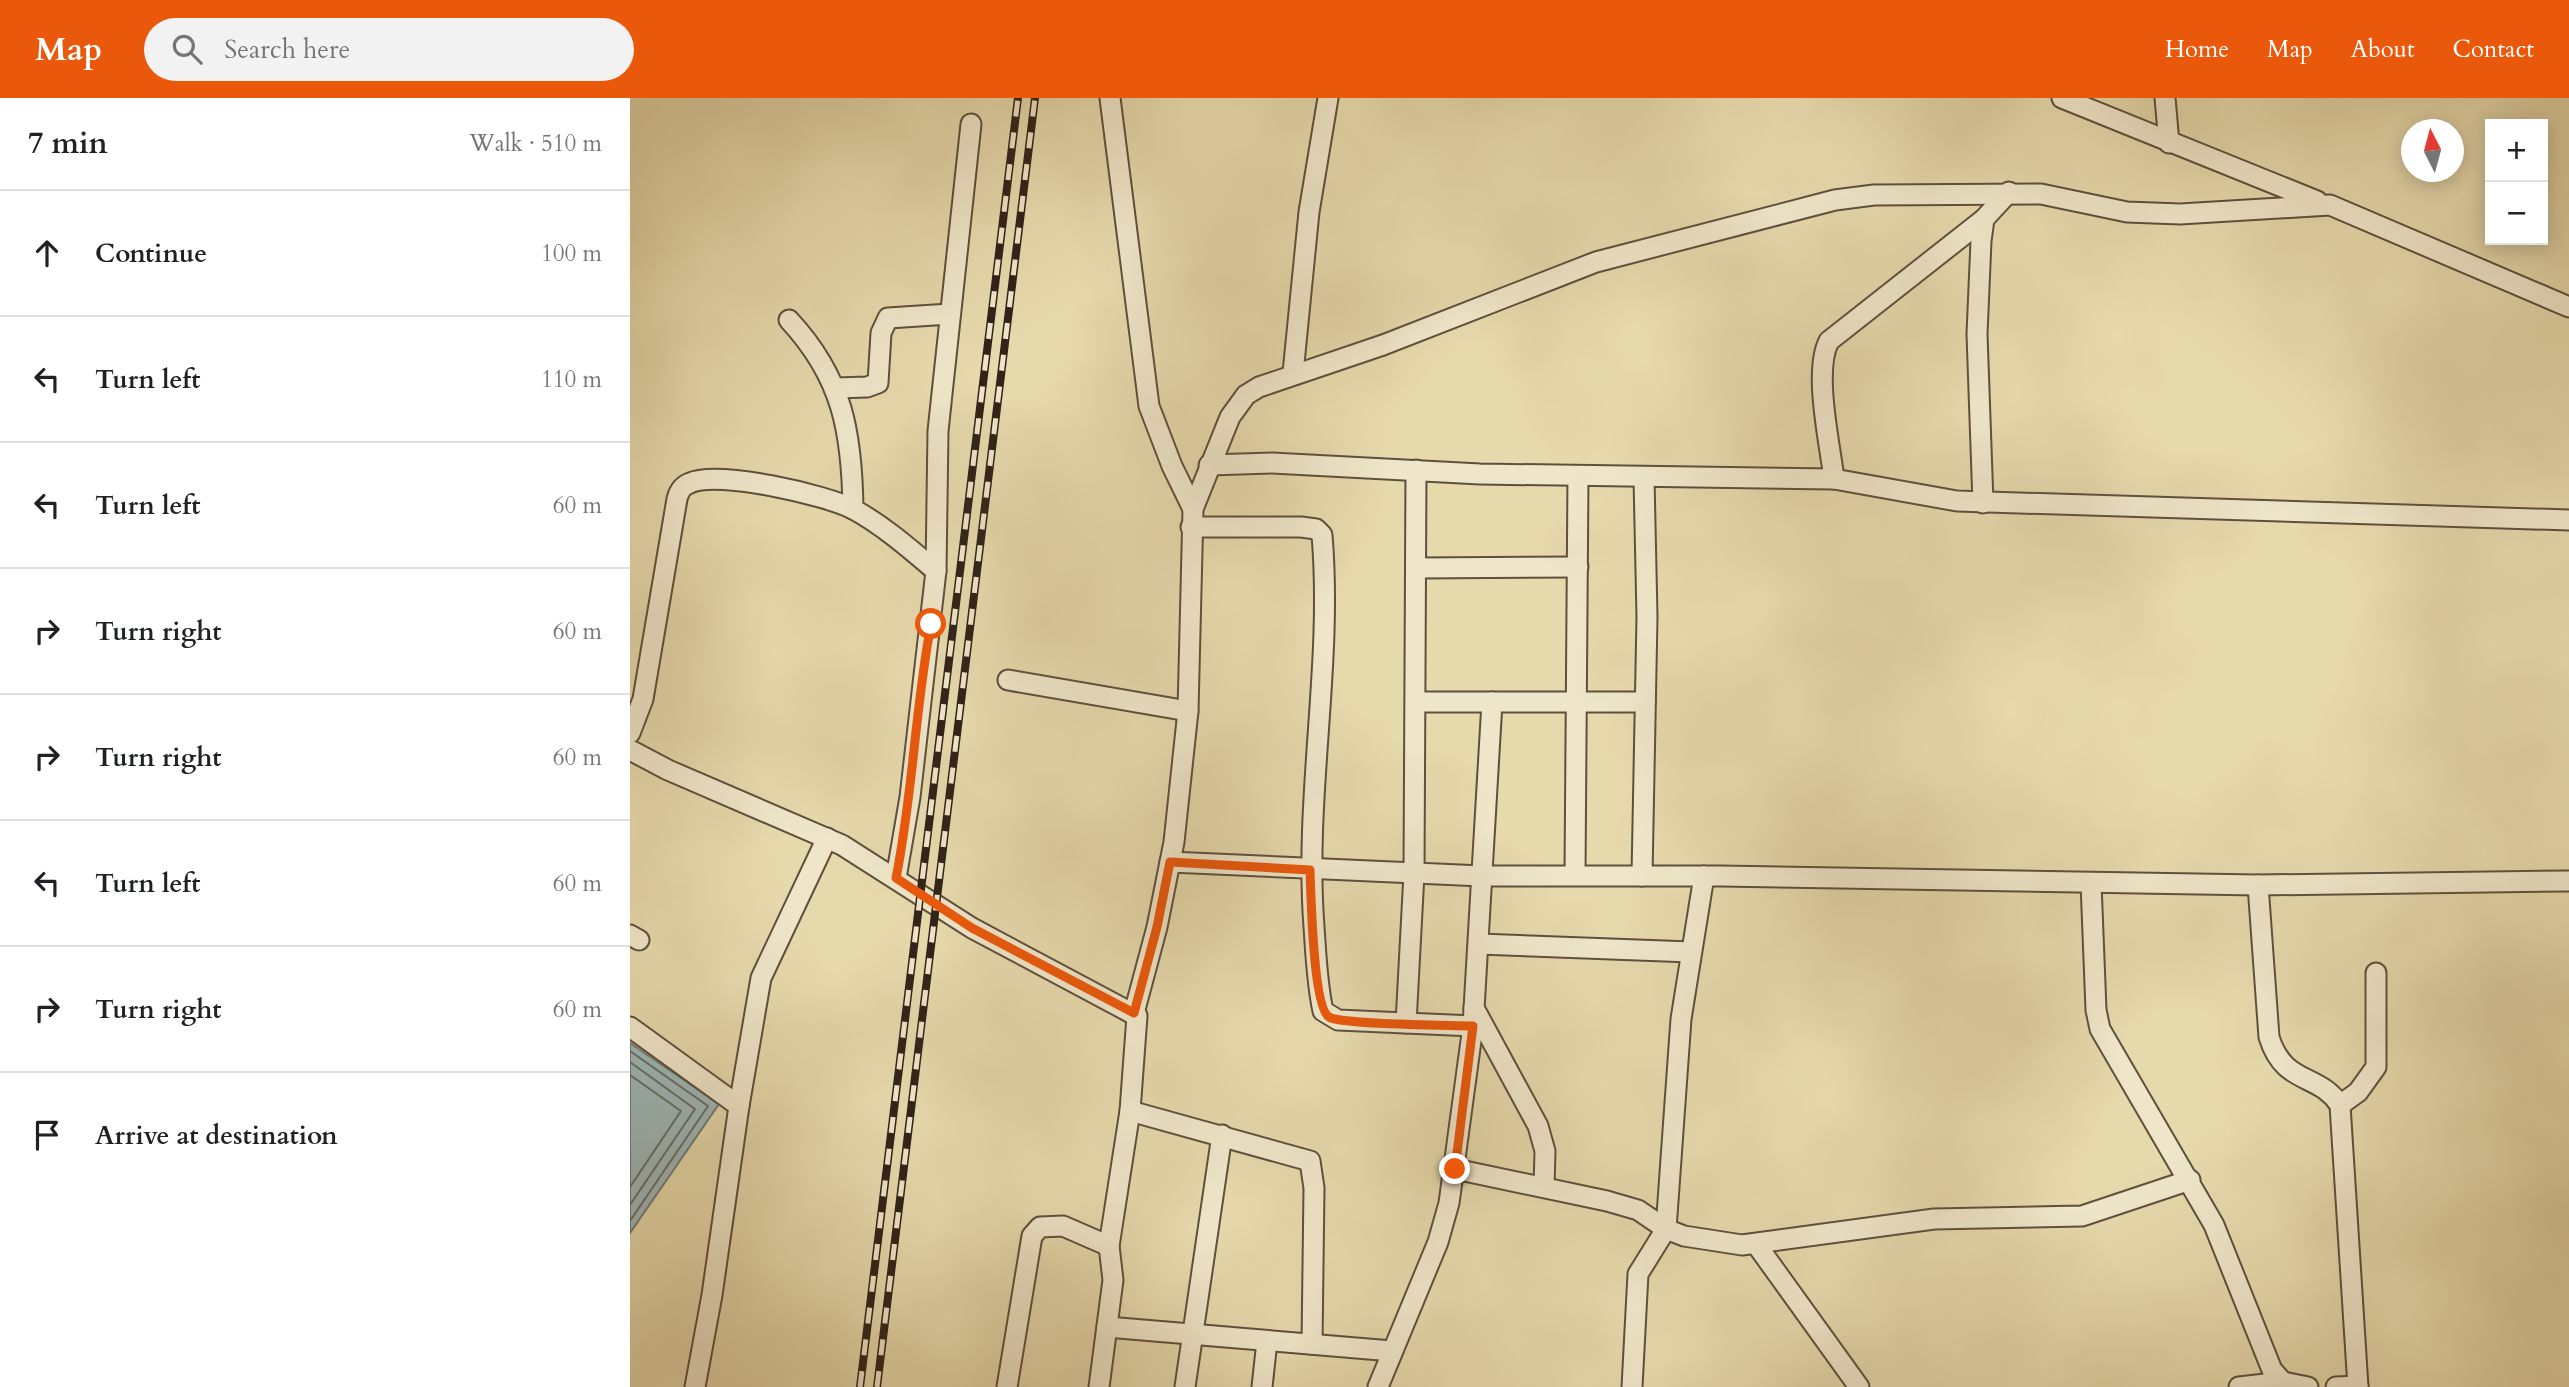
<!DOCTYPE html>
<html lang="en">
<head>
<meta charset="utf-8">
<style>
  :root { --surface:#fff; --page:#f2f2f2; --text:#202124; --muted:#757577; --line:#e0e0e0; --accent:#ea580c }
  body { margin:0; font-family:Cardo,serif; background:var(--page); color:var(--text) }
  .controls { position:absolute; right:21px; top:21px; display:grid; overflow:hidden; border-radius:0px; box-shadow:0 4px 18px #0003 }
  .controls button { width:63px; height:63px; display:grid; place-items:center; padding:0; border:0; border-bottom:2px solid var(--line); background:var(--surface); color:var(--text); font:35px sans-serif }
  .compass { position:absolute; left:1771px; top:21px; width:63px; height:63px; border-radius:50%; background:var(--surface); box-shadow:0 4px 18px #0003; rotate:354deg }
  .stop { position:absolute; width:21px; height:21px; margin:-16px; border:5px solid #ea580c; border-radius:50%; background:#fff }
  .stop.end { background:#ea580c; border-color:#fff; box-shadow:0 2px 7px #0008 }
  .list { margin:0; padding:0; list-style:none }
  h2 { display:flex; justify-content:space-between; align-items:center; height:91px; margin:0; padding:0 28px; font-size:30px }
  h2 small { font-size:23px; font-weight:400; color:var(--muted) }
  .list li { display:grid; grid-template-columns:46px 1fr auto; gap:21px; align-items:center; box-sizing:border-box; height:126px; padding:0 28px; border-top:2px solid var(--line) }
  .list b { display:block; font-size:26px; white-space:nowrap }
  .list em { font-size:23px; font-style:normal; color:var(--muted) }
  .icon { flex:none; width:38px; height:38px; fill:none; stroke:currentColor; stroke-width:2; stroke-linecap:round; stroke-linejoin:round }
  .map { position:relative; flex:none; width:1939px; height:1289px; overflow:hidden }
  header { display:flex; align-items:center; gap:42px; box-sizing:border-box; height:98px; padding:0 35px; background:var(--accent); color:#fff }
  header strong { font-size:33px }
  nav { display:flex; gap:38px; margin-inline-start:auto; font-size:24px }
  .search { width:490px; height:63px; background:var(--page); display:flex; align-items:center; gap:18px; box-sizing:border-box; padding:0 24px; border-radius:38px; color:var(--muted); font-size:26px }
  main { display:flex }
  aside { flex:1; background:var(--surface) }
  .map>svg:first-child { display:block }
</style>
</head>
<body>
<header>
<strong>Map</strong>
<div class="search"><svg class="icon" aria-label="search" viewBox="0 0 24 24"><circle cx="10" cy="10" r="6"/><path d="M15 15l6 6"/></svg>Search here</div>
<nav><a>Home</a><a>Map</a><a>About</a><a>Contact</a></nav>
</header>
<main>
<aside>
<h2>7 min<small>Walk · 510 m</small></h2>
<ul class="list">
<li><svg class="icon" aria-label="ahead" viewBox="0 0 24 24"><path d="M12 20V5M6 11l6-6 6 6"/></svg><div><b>Continue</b></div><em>100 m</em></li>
<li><svg class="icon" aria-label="left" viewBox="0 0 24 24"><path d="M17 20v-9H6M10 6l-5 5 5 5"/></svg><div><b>Turn left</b></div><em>110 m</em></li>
<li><svg class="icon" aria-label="left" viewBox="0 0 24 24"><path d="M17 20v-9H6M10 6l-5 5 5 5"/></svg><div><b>Turn left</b></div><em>60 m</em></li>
<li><svg class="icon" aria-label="right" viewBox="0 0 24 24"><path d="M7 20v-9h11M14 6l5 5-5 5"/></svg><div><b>Turn right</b></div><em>60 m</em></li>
<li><svg class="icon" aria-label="right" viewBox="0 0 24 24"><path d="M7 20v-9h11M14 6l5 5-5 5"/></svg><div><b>Turn right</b></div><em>60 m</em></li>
<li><svg class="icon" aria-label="left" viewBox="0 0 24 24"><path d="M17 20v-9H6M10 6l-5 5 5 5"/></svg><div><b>Turn left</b></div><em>60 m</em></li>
<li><svg class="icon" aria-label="right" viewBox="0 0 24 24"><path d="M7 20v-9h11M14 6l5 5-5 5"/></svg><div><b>Turn right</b></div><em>60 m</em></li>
<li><svg class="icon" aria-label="arrive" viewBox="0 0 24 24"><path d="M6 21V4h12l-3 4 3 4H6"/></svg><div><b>Arrive at destination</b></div></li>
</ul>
</aside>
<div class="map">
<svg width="1939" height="1289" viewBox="0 0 1939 1289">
  <rect width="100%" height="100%" fill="#e6d9ac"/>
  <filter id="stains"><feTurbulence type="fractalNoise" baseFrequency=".00286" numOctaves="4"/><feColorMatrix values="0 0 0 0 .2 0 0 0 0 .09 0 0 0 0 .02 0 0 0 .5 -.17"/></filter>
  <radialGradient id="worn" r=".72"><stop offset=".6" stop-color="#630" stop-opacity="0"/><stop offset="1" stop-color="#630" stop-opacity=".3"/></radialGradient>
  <!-- water -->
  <polygon fill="#9db7b6" stroke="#727c78" stroke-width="2" points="0,945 89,1006 0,1135"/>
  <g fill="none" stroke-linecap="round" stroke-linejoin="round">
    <!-- shore -->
    <g stroke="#676d68" stroke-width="2">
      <polyline points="0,953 78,1008 0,1123"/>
      <polyline points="0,964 65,1011 0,1107"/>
      <polyline points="0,977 51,1013 0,1089"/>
    </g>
    <defs>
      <g id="minor">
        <polyline points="480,0 519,308 542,368 563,411"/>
        <polyline points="1432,0 1687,103"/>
        <polyline points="1535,0 1539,45"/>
        <path d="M 159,222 C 213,280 222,335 223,411"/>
        <polyline points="663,275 679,114 698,0"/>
        <polyline points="206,290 237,289 248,285 251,235 258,220 320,216"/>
        <polyline points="579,367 642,365 850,376 1204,381 1327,403 1939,422"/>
        <path d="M 1204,381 C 1200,346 1183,273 1199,243 L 1354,121"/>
        <polyline points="1353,405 1347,236 1351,143 1354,121 1379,94"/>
        <path d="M 561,429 L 671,429 L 686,431 L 692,437 C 703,567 674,698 684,829 C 686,857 687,886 693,913 L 708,922 L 843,928"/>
        <polyline points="787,470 948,469"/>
        <polyline points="378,582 558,613"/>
        <polyline points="787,604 1015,604"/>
        <path d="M 0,635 L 13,601 L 47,401 C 49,393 52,388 60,385 C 88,372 196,397 223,411 C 254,428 280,451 306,473"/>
        <polyline points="0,652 38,672 212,747 342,830 507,918 500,1013 479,1148 483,1182 469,1289"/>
        <polyline points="540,764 852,778 1091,778 1628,787 1939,783"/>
        <polyline points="945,777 948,378"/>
        <polyline points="1012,778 1017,519 1014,380"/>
        <polyline points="266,780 280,699 306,473 308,333 341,26"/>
        <polyline points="1461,785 1466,912 1470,931 1584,1127 1642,1272 1653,1284 1678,1289"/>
        <path d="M 1628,787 L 1639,939 C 1654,988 1688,974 1710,1007 L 1728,1289"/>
        <polyline points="0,837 9,842"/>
        <polyline points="849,846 1061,854"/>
        <polyline points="844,910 908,1028 915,1053 914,1089"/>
        <polyline points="504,915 527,829 544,744 558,613 563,411 600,319 616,297 629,289 753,247 966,164 1205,102 1244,97 1411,96 1497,114 1550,116 1700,107 1939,209"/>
        <polyline points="776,925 784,776 786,372"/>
        <polyline points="0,929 109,1008"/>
        <polyline points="1710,1007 1728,994 1746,969 1746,875"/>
        <polyline points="500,1013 680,1063 684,1090 682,1246"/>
        <polyline points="825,1071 977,1103 1008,1112 1036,1131 1054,1138 1112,1147 1304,1121 1452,1118 1560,1082"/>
        <polyline points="1126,1146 1229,1289"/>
        <polyline points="477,1229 762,1253"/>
        <polyline points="65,1289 82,1197 109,1008 131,880 197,740"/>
        <polyline points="377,1289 402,1138 410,1129 433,1128 479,1148"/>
        <polyline points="555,1289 592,1037"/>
        <polyline points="632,1289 637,1243"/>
        <polyline points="748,1289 808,1144 819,1105 843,928 862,604"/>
        <polyline points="1002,1289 1008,1176 1036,1131 1051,921 1074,778"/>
        <polyline points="1609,1289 1653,1284"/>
        <polyline points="1706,1289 1728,1288"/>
      </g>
    </defs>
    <!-- minor casing -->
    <use href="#minor" stroke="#5e503e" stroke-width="23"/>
    <!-- minor -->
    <use href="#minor" stroke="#efe6c9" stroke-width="19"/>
    <defs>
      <g id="rail">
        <polyline points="230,1289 388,0"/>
        <polyline points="247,1289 405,0"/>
      </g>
    </defs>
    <!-- rail casing -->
    <use href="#rail" stroke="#31231a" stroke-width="8"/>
    <!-- rail -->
    <use href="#rail" stroke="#efe6c9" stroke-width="5" stroke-dasharray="16" stroke-linecap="butt"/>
  </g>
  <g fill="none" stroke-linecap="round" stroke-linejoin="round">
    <!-- route -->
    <path stroke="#ea580c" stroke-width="9" d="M 301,526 C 285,610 283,696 266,780 L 342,830 L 504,915 L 527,829 L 540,764 L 680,772 C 681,796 683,909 699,919 C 713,927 820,927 843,928 L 825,1071"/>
  </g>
  <rect width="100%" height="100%" filter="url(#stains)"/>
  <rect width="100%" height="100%" fill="url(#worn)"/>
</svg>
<div class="controls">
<button>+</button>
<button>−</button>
</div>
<svg class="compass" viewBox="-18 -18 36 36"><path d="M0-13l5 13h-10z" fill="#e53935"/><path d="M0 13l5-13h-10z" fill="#757577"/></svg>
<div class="stop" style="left:301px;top:526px"></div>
<div class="stop end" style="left:825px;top:1071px"></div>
</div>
</main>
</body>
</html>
